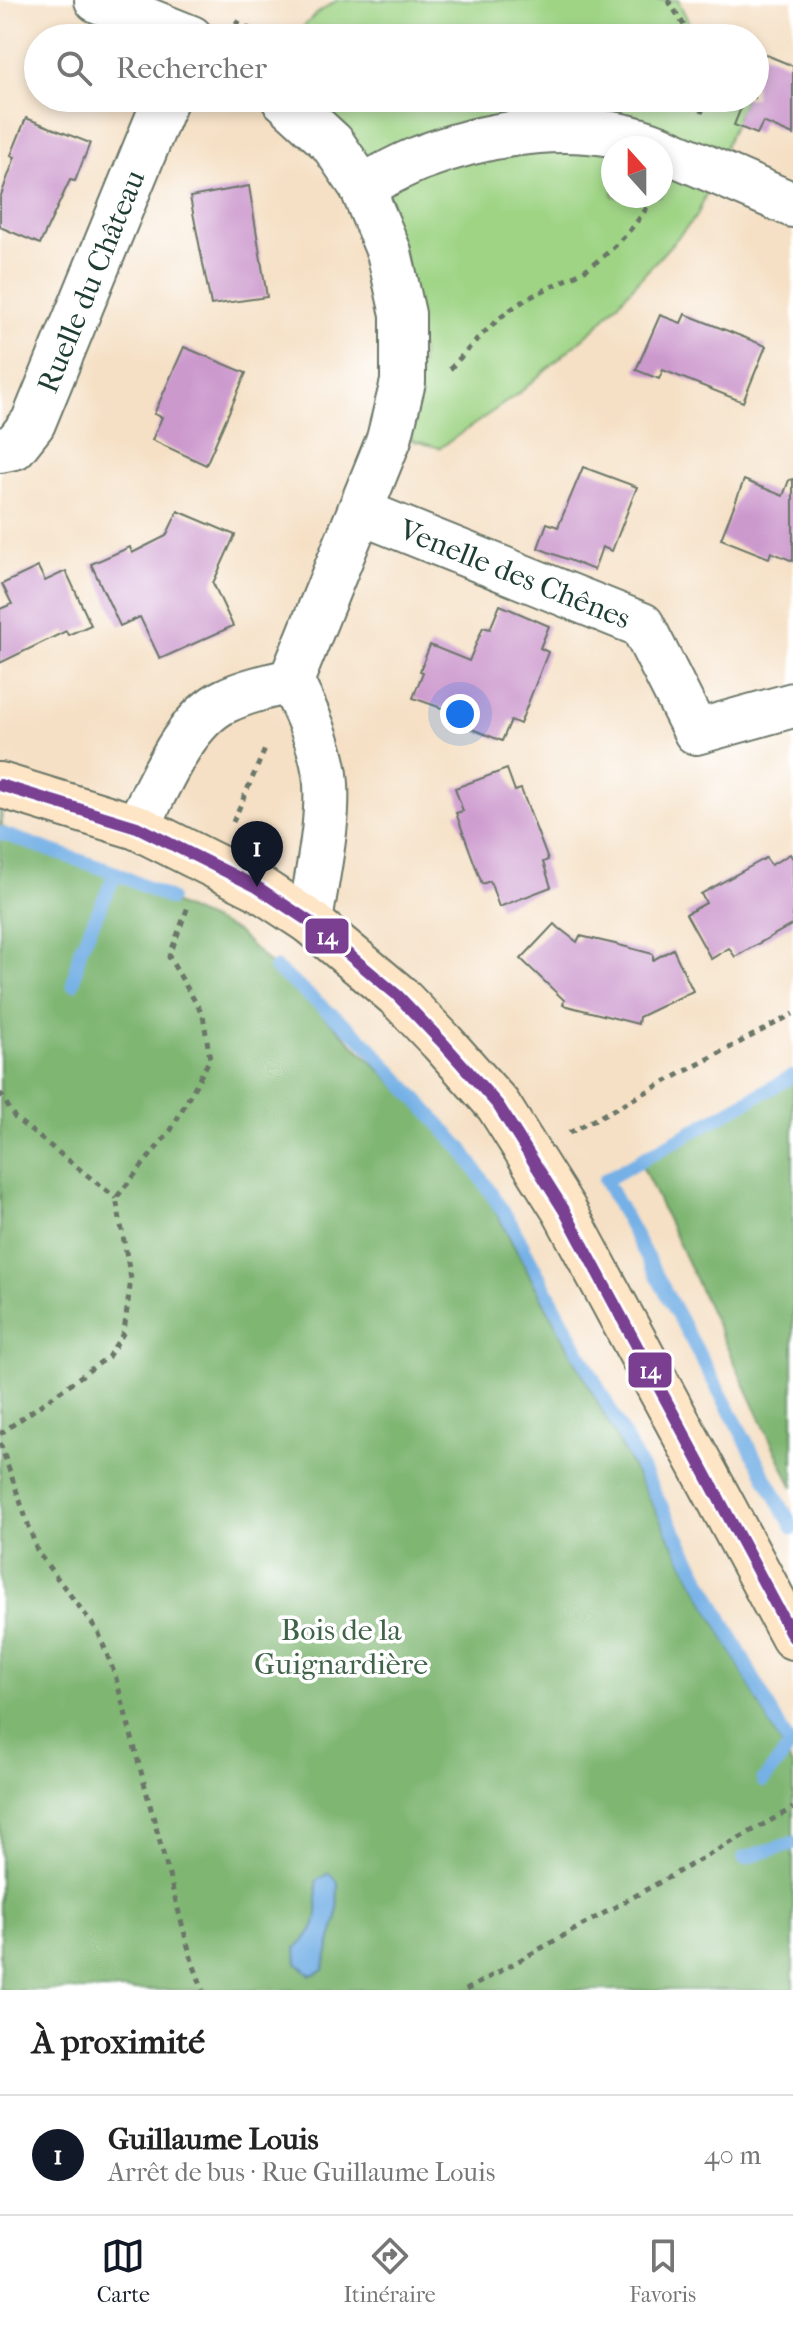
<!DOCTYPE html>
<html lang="fr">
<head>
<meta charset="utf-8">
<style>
  :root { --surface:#fff; --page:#f6f6f6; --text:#222; --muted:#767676; --line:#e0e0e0; --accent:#111827 }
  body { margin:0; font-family:"IM FELL French Canon",serif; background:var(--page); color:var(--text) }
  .compass { position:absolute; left:601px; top:136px; width:72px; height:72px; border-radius:50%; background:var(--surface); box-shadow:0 4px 12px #0003; rotate:339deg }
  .you { position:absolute; left:460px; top:714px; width:28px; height:28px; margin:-20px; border:6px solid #fff; border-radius:50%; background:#1a73e8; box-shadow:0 0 0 12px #1a73e833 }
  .badge { display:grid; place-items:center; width:52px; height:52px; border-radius:50%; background:var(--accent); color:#fff; font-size:26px; font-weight:700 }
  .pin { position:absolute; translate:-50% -66px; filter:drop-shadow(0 2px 4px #0008) }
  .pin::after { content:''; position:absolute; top:42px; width:28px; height:24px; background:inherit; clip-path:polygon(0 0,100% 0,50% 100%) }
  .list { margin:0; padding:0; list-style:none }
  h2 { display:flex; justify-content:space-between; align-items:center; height:104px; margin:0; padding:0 32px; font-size:34px }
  h2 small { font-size:26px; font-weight:400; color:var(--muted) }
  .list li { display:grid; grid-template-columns:52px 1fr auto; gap:24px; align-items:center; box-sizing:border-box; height:120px; padding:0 32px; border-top:2px solid var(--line) }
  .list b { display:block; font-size:30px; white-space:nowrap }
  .list p { margin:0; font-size:26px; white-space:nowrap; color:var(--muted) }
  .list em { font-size:26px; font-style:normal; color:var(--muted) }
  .icon { flex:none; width:44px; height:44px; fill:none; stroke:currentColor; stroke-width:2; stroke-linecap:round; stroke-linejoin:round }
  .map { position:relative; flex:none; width:793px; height:1990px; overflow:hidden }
  .search { position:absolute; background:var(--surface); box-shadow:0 4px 12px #0003; left:24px; right:24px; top:24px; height:88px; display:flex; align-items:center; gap:20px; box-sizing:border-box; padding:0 28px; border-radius:44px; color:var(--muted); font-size:30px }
  .sheet { height:224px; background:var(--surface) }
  nav { display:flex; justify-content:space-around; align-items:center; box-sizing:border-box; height:112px; border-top:2px solid var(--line); background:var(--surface); font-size:22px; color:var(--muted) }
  nav a { display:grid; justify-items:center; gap:4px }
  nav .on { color:var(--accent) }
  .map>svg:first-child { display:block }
</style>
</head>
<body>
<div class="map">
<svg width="793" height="1990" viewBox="0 0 793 1990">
  <rect width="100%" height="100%" fill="#fff"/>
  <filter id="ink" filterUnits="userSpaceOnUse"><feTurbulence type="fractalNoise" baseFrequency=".0125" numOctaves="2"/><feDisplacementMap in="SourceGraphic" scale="16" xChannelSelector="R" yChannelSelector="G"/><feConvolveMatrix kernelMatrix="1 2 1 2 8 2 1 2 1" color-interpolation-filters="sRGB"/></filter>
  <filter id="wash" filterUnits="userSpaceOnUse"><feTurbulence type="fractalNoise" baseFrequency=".006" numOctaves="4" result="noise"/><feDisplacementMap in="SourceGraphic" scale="32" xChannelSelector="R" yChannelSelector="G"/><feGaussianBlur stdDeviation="1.8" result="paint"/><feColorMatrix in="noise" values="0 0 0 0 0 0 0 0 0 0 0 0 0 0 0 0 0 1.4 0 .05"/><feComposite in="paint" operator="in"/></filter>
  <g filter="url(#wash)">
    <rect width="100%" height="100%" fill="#f5e0c5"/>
    <!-- green -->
    <g fill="#9fd485" stroke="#5f885c" stroke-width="2" fill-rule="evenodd">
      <polygon points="337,0 678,0 690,25 723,38 292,38 315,15"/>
      <path d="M 294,98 L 745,98 L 697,216 L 597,326 L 519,393 L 440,448 L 411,440 L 422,350 ZM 613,148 L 661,148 L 661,196 L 613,196 Z"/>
    </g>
    <!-- forest -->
    <g fill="#7fb672" stroke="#4f7a53" stroke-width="2">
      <polygon points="0,791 2,827 236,931 462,1149 793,1767 793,1990 0,1990"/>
      <polygon points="793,1073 793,1488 638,1157"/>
    </g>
    <!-- water -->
    <path fill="#74b0e6" stroke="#4a768d" stroke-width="2" d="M 329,1873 L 338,1883 L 337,1918 L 323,1970 L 311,1975 L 297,1963 L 296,1948 C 322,1927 318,1911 316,1881 Z"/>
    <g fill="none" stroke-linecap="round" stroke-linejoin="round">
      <!-- stream -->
      <g stroke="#74b0e6" stroke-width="14">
        <polyline points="0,833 116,873 170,899"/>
        <polyline points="275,968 362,1039 462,1149 510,1222 790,1747 763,1781"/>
        <polyline points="73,984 80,950 116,873"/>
        <polyline points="793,1076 605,1180 793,1528"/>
        <polyline points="744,1858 793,1843"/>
      </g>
    </g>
    <g id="blocks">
      <!-- building -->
      <g fill="#cc99cd">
        <polygon points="764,54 793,66 793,135 763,122 757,134 734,125 745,98 755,98 755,75"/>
        <polygon points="26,118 90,143 75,181 70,180 40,244 0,227 0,198 15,157 11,155"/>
        <polygon points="249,186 267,297 211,305 190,197"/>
        <polygon points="685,314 766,346 743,402 663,370 659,379 636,370 660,315 681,323"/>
        <polygon points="184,347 246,373 206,465 152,440 162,417 154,414"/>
        <polygon points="583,467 637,487 612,551 602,547 594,570 538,548 547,523 558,527"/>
        <polygon points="793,479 793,561 771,552 769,558 721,539 744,480 783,496 789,480"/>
        <polygon points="178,511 235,535 213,583 233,626 160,659 140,617 120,626 91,564 130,547 132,553 166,536"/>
        <polygon points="38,567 45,581 66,571 91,625 68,635 66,631 0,663 0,609 12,604 2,584"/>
        <polygon points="500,605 549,626 540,648 548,652 520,724 511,720 502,741 454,722 463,700 455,698 450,711 413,698 423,672 420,671 430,645 469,661 483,627 490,629"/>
        <polygon points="507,769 515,791 521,789 548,860 543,862 551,887 499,907 490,881 482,884 456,813 463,811 455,788"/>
        <polygon points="790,854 793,859 793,924 735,957 729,948 711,959 686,914 706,903 701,894 766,858 771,865"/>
        <polygon points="554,924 577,942 580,936 615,944 653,954 653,960 673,949 693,991 639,1017 638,1024 563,1005 564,1000 521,959"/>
      </g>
    </g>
  </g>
  <g filter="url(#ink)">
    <use href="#blocks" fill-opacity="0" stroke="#6a7667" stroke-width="2"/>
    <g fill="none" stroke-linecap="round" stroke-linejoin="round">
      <defs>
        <g id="street">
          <polyline points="97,0 191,38"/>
          <polyline points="283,98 332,143 362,187 389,252 403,314 403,382 389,439 291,681"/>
          <polyline points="661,148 793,205"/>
          <path d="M 362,187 C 380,177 398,167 418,159 C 493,130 584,117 661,148"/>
          <path id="s1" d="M 0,450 L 14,447 L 33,423 L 166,98"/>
          <path id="s2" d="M 361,512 L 642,625 L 696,732 L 793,705"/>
          <path d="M 291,681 C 306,711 320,741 325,774 C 331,816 316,879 310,922"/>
          <path d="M 137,827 C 158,788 183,721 225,701 C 246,691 269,686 291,681"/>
        </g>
        <polyline id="secondary" points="0,785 137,827 257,887 310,922 397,995 442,1042 498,1105 564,1210 793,1637"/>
      </defs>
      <!-- street casing -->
      <use href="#street" stroke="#6a7667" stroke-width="48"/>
      <!-- secondary casing -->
      <use href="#secondary" stroke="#6a7667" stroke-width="48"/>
      <!-- path -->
      <g stroke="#6a7667" stroke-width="5" stroke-dasharray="6 6" stroke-linecap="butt">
        <polyline points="668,0 692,38"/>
        <polyline points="235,21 266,38"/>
        <polyline points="701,113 707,98"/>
        <path d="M 450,369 C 472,345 494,319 522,302 C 543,289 567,281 588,268 C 613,251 639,223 654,196"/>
        <polyline points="233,822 266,747"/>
        <polyline points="0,1093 15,1118 116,1198"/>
        <polyline points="569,1133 793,1014"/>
        <polyline points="0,1434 108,1357 124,1332 131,1279 116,1198 171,1130 210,1059 203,1015 169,957 189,904"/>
        <polyline points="0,1443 38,1553 98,1631 115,1675 192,1961 203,1990"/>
        <polyline points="466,1990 793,1808"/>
      </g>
      <!-- street -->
      <use href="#street" stroke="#fff" stroke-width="44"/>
      <!-- secondary -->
      <use href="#secondary" stroke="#fee5c5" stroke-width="44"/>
      <defs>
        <polyline id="bus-1" points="0,785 137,827 257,887 310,922 397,995 442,1042 498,1105 564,1210 793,1637"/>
      </defs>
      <!-- bus-1 casing -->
      <use href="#bus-1" stroke="#fff" stroke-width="18"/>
      <!-- bus-1 -->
      <use href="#bus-1" stroke="#7a3f91" stroke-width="12"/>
    </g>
  </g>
  <g text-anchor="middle" stroke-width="7" stroke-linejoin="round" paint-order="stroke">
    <!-- street labels -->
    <g font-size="30" fill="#1f3d34" stroke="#fff">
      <text dy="10" stroke="none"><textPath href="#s1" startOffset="198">Ruelle du Château</textPath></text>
      <text dy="10" stroke="none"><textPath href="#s2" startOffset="166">Venelle des Chênes</textPath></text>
    </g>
    <!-- park labels -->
    <g font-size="30" fill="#3f6348" stroke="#fff">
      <text x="341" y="1640">Bois de la<tspan x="341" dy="34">Guignardière</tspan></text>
    </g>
  </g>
  <g stroke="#fff" stroke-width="3">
    <rect x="304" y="917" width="46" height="38" rx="8" fill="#7a3f91"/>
    <rect x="627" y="1351" width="46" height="38" rx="8" fill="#7a3f91"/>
  </g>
  <g font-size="22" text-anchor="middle" font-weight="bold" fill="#fff">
    <text x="327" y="944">14</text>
    <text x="650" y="1378">14</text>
  </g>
</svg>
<svg class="compass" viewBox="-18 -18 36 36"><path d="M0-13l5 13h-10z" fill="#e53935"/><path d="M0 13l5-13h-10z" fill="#767676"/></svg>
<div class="you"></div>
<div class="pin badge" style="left:257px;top:887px">1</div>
<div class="search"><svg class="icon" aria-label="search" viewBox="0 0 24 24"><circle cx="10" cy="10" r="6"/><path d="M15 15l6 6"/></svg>Rechercher</div>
</div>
<section class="sheet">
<h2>À proximité<small></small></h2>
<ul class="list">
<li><span class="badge">1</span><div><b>Guillaume Louis</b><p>Arrêt de bus · Rue Guillaume Louis</p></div><em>40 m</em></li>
</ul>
</section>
<nav>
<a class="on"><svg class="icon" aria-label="map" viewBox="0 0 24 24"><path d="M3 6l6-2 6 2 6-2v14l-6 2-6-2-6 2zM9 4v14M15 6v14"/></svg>Carte</a>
<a><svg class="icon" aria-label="directions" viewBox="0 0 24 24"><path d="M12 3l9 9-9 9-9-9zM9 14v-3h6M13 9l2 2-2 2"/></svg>Itinéraire</a>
<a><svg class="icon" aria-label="saved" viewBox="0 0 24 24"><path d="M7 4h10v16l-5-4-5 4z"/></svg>Favoris</a>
</nav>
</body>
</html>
